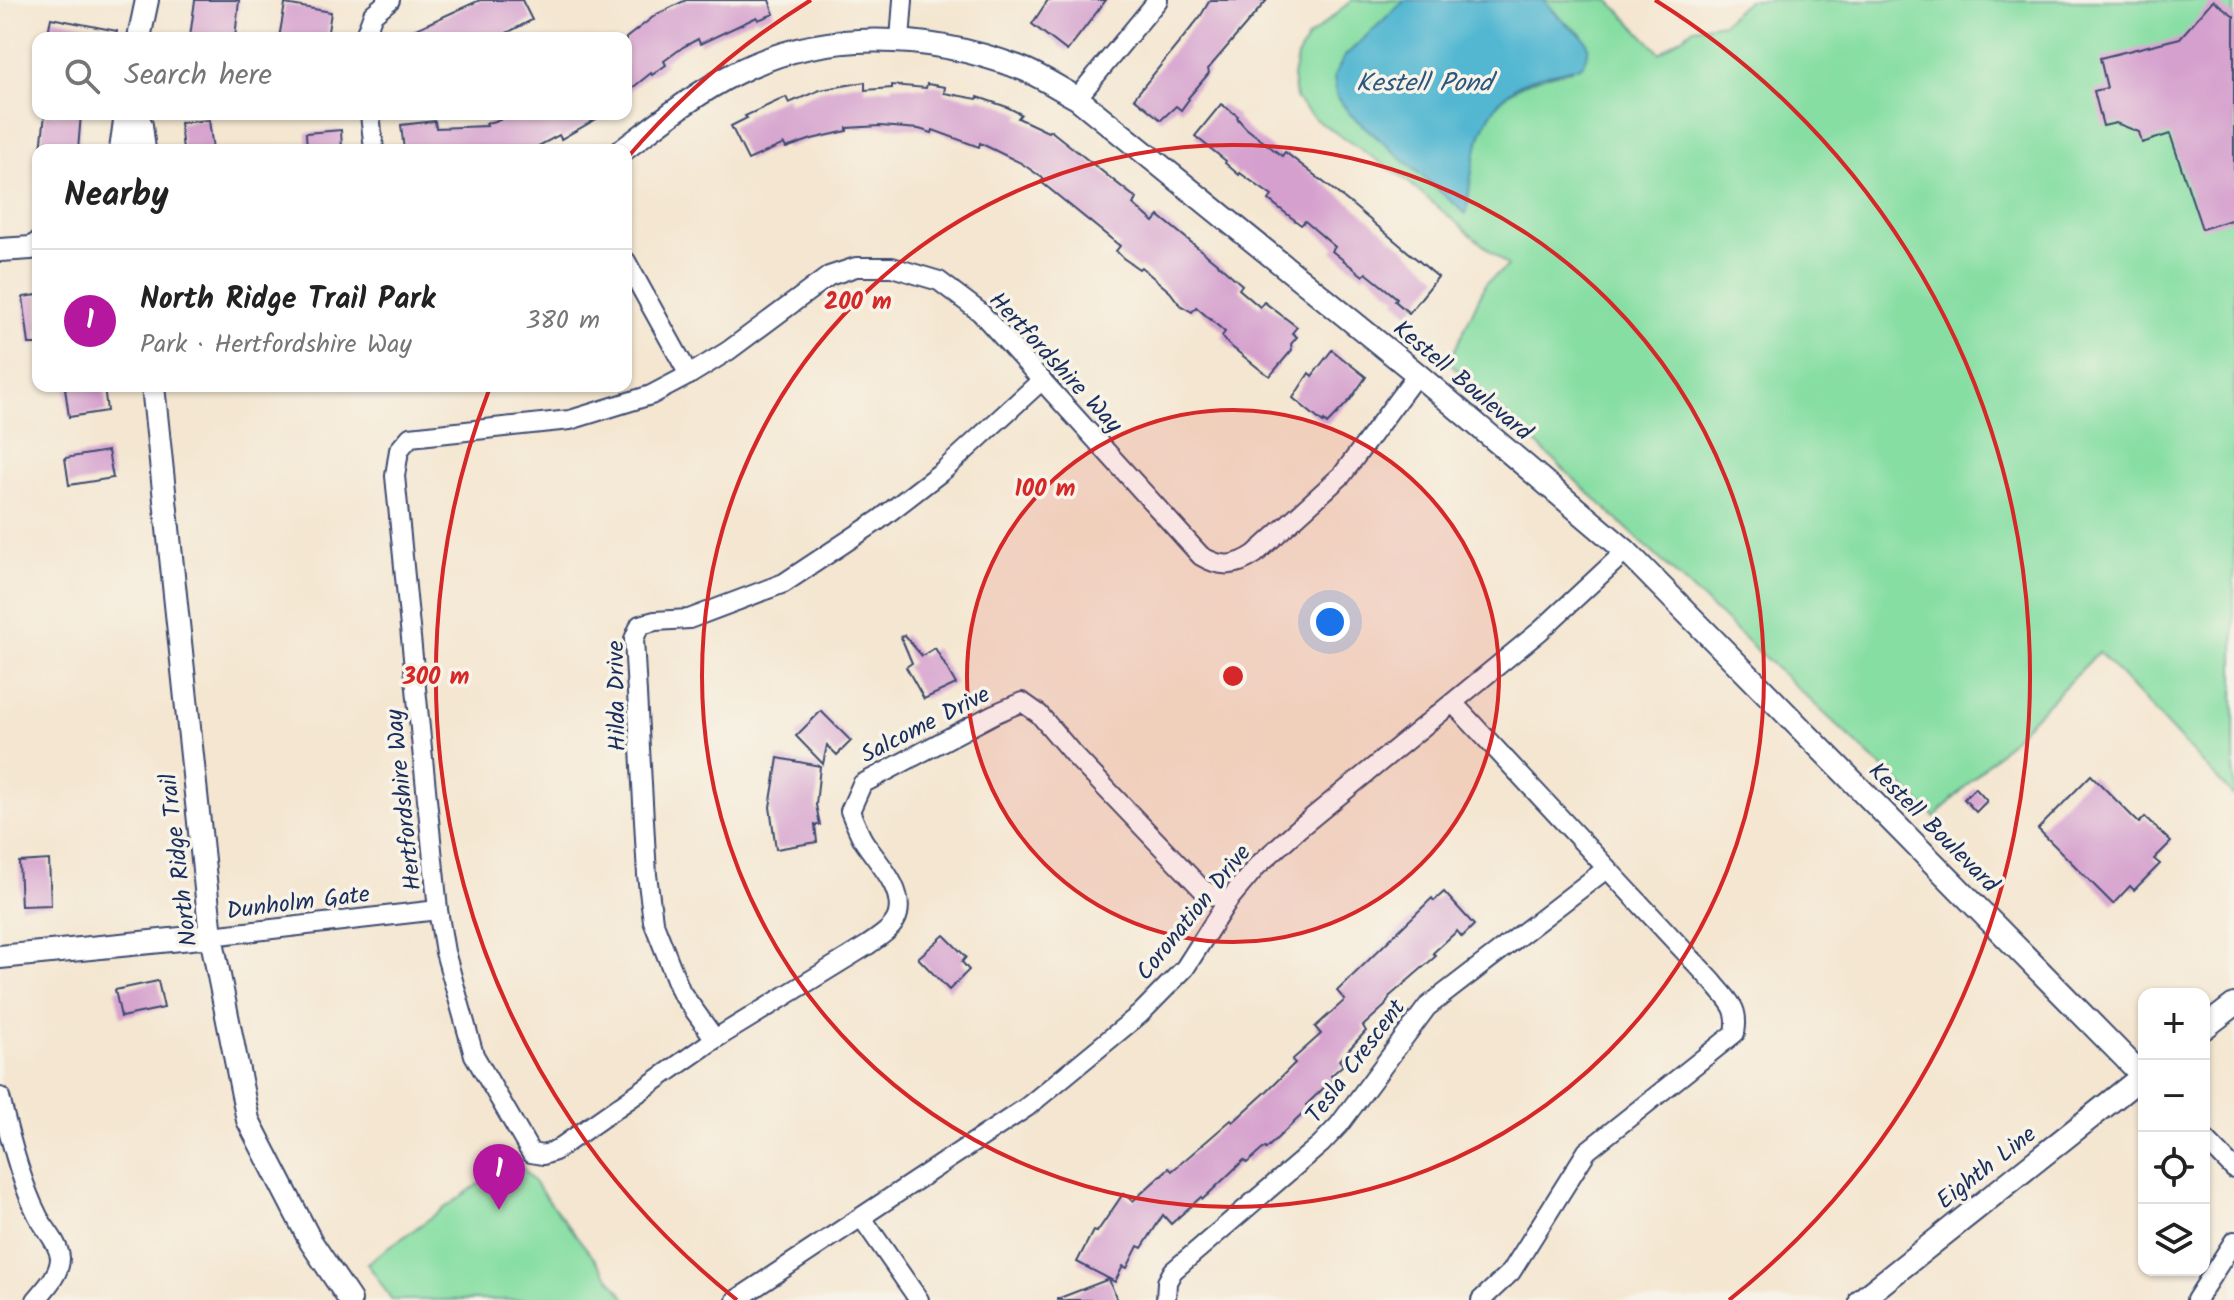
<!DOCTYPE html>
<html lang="en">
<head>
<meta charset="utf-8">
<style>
  :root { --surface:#fff; --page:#f2f2f2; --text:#222; --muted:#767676; --line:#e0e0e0; --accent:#b5179e }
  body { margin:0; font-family:Kalam,sans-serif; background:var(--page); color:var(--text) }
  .controls { position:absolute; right:24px; bottom:24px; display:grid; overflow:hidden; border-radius:16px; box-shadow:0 2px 6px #0004 }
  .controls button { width:72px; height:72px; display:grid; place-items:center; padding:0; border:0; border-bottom:2px solid var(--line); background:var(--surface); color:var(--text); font:40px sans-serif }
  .you { position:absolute; left:1330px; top:622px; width:28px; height:28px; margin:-20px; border:6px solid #fff; border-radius:50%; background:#1a73e8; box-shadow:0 0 0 12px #1a73e833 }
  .badge { display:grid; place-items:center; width:52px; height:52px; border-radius:50%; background:var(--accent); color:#fff; font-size:26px; font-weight:700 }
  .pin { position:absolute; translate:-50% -66px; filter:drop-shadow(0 2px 4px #0008) }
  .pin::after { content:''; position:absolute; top:42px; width:28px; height:24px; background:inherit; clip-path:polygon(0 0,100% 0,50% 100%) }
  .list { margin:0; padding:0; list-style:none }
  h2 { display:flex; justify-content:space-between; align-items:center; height:104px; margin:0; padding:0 32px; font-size:34px }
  h2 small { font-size:26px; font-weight:400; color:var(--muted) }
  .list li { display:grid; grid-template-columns:52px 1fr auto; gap:24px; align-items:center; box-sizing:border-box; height:144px; padding:0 32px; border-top:2px solid var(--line) }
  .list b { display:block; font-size:30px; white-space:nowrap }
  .list p { margin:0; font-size:26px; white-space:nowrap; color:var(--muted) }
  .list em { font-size:26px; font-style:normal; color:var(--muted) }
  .icon { flex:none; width:44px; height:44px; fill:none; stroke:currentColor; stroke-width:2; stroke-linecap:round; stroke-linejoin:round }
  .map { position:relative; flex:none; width:2234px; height:1300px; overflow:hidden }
  .search { position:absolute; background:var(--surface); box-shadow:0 2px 6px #0004; left:32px; top:32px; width:600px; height:88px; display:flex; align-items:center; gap:20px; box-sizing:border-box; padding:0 28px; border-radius:16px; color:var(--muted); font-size:30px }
  .panel { position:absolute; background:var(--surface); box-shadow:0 2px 6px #0004; left:32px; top:144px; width:600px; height:248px; border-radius:16px }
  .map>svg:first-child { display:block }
</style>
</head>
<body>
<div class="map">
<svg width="2234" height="1300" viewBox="0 0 2234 1300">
  <rect width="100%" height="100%" fill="#f7f3e8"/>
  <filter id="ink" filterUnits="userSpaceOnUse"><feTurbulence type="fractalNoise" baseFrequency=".0125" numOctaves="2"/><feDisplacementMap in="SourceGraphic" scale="16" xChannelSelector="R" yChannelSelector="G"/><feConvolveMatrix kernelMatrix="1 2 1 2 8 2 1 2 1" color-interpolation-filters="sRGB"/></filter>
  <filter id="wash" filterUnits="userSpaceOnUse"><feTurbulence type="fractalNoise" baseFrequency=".006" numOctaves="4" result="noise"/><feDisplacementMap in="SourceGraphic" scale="32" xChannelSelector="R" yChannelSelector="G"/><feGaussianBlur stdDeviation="1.8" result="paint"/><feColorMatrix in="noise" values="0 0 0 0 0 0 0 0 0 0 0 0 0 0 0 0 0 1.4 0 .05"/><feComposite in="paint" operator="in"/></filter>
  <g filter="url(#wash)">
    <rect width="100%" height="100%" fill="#f4e6d0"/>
    <!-- green -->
    <g fill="#86dea3" stroke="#508680" stroke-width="2">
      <path d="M 1352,0 L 1405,0 L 1345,56 L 1336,95 L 1350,114 L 1466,213 C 1470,193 1470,172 1475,152 C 1488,96 1520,79 1572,70 L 1582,34 L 1563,21 L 1544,0 L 1609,0 L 1660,53 L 1694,28 L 1723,23 L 1748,0 L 2234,0 L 2234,797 L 2099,652 L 1935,817 L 1449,362 L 1486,283 L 1508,266 L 1401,176 L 1315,119 L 1296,99 L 1293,76 L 1297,57 L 1308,38 Z"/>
      <polygon points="515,1158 627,1300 392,1300 367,1263"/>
    </g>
    <!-- water -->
    <path fill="#52b7d1" stroke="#367398" stroke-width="2" d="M 1405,0 L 1544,0 C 1550,6 1555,14 1562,20 C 1578,35 1599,38 1582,65 C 1565,73 1546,72 1529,80 C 1476,103 1473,164 1466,214 L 1350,114 L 1336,95 L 1334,76 L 1345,56 Z"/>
    <g id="blocks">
      <!-- building -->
      <g fill="#d5a0ce">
        <polygon points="195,0 239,0 235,38 190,37"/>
        <polygon points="480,0 522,0 532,20 497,38 396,38"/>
        <polygon points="686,0 769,0 774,14 758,20 757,17 700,44 698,39 683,47 664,61 666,65 652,75 651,73 626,93 626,38 657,14"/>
        <polygon points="1048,0 1106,0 1067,51 1032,24"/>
        <polygon points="1210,0 1267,0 1208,69 1209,73 1188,98 1189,99 1181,110 1176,106 1161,120 1134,98 1200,17"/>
        <polygon points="2213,0 2234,16 2234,219 2202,229 2170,134 2142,143 2139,132 2116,123 2103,126 2094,91 2107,88 2100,58 2180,38"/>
        <polygon points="285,4 331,12 327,38 279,38"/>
        <polygon points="51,18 117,31 116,38 47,38"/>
        <polygon points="865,82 865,90 892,88 892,85 926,88 927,84 945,87 944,93 977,99 978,97 1007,107 1021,114 1018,118 1048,132 1050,130 1137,199 1133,204 1154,222 1159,216 1225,270 1242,285 1239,289 1260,307 1264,302 1297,327 1292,333 1297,337 1291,344 1292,350 1270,376 1262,371 1228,344 1222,336 1225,332 1196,307 1192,312 1180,305 1170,292 1141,267 1139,269 1123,258 1116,251 1120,246 1041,182 1044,179 1021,163 980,143 979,147 933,130 932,133 919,129 880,126 847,128 847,131 812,139 786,148 784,144 748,160 731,126 747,118 745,116 786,97 789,103 820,90"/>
        <polygon points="1221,104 1238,116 1237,118 1246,128 1282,156 1285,152 1350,203 1438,277 1409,313 1395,301 1397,298 1366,273 1363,276 1332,251 1335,247 1305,221 1301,225 1283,211 1269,200 1272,196 1240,173 1239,175 1225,163 1226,161 1195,136"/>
        <polygon points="45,114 81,114 78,150 41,150"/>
        <polygon points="499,114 605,114 561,139 559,135 531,150 404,150 401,125 435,121 436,128 487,126 486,123 500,120"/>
        <polygon points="209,120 213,150 183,150 180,123"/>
        <polygon points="341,130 342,150 307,150 306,133"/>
        <polygon points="38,295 38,344 29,344 23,297"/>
        <polygon points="1332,350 1366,377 1350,400 1327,424 1324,421 1323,423 1293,398 1309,373 1312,376"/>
        <polygon points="82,386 104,386 107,411 69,417 65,388"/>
        <polygon points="108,451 113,478 69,485 65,458"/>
        <polygon points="904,635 922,656 935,648 956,684 924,699 906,667 912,663 901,637"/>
        <polygon points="821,711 851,741 837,755 827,745 823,764 796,736"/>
        <polygon points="778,758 820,766 816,805 820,825 815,825 817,842 776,849 770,807"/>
        <polygon points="2091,775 2139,823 2145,817 2171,842 2154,859 2160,864 2134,890 2130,886 2113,904 2038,829"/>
        <polygon points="1975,788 1987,801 1976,812 1964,799"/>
        <polygon points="49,860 51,905 21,906 19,862"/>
        <polygon points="1444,892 1474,925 1462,937 1457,931 1433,953 1436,956 1390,996 1385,1006 1363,1026 1366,1031 1339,1060 1343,1065 1331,1076 1333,1079 1306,1105 1309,1108 1266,1149 1265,1147 1247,1163 1244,1160 1203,1199 1201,1197 1171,1224 1163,1215 1142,1248 1138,1246 1127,1268 1123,1266 1115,1282 1077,1262 1093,1231 1097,1232 1123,1194 1133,1201 1169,1168 1172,1171 1231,1120 1233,1122 1266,1092 1295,1063 1292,1060 1321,1034 1315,1027 1345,1000 1337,991 1432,898 1434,901"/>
        <polygon points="944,935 966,957 962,962 969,970 949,990 918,958"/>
        <polygon points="158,981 164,1008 121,1017 115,990"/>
        <polygon points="1109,1279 1117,1300 1057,1300 1057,1299"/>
      </g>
    </g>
  </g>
  <g filter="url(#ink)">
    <use href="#blocks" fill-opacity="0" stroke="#3c4a6f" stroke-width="2"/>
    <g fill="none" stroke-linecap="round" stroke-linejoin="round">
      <defs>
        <g id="minor">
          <polyline points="364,38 373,14 390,0"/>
          <polyline points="900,40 903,0"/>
          <polyline points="1077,98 1158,0"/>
          <polyline points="370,114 374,150"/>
          <polyline points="626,261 689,375"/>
          <path d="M 1453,703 L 1713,982 C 1728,1001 1740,1007 1735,1033 L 1587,1151 L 1511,1272 L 1481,1300"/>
          <path d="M 1227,902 L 1202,889 L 1073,754 L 1039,714 L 1022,702 L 994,714 L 862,784 L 850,811 C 854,821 858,831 863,840 C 876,861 904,887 898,914 C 895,928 879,937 868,945 L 715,1039 L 555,1151 L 543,1155 L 531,1153 L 474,1055 L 445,952 L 438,910 L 395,476 L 399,450 L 410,437 L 570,420 L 651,395 L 689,375 L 728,351 L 829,276 L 856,267 L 892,267 L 939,281 L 980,312 L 1201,556 C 1221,568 1236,567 1255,554 L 1342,475 L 1417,374"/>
          <polyline points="211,936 438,910"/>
          <polyline points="715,1039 681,992 653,921 647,875 634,639 640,625 655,621 689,619 784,583 879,520 945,469 1042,380"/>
          <path d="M 0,1097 C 8,1131 21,1183 37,1214 C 43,1228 59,1242 60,1258 C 60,1274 46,1288 36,1300"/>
          <polyline points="2204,1138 2234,1169"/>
          <polyline points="862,1218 919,1300"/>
          <polyline points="736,1300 1027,1107 1140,1014 1185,968 1227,902 1257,866 1298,829 1540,631 1626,551"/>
          <polyline points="1166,1300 1167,1282 1173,1271 1321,1144 1339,1125 1427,1007 1606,869"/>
          <polyline points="2196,1300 2234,1241"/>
        </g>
        <g id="tertiary">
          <polyline points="139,38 147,0"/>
          <polyline points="135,114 141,125 144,150"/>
          <polyline points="121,150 126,114"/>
          <path d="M 623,150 C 659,123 694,94 734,74 C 822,28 926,33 1018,67 C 1038,74 1058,88 1077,98 L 1417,374 L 1626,551 L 2143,1076"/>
          <polyline points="0,250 31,248 38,244"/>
          <polyline points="153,386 211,936 248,1120 311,1242 350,1300"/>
          <polyline points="0,957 211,936"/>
          <polyline points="2204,1028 2234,1005"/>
          <polyline points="1861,1300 2144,1075"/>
        </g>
      </defs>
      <!-- minor casing -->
      <use href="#minor" stroke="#3c4a6f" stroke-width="22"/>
      <!-- tertiary casing -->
      <use href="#tertiary" stroke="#3c4a6f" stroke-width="26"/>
      <!-- minor -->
      <use href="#minor" stroke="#fff" stroke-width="18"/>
      <!-- tertiary -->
      <use href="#tertiary" stroke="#fff" stroke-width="22"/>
    </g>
  </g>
  <!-- distance rings -->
  <circle cx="1233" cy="676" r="266" fill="#d62828" fill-opacity=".12"/>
  <g fill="none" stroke="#d62828" stroke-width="4">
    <circle cx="1233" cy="676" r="266"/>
    <circle cx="1233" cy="676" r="531"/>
    <path d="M737 1300A797 797 0 0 1 489 390M627 158A797 797 0 0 1 811 0M1655 0A797 797 0 0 1 1729 1300"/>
  </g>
  <g text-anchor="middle" stroke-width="7" stroke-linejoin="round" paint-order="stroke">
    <!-- street labels -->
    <g font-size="24" fill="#1b2f5e" stroke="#f7f3e8">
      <text transform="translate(1056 362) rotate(47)" y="8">Hertfordshire Way</text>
      <text transform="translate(1463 380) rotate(40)" y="8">Kestell Boulevard</text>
      <text transform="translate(616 696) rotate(-91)" y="8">Hilda Drive</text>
      <text transform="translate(925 724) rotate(-27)" y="8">Salcome Drive</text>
      <text transform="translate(403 800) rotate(-96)" y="8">Hertfordshire Way</text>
      <text transform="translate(1934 827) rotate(45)" y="8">Kestell Boulevard</text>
      <text transform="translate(178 860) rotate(-97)" y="8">North Ridge Trail</text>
      <text transform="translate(298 902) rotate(-7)" y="8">Dunholm Gate</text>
      <text transform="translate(1193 912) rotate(-51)" y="8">Coronation Drive</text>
      <text transform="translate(1355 1061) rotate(-53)" y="8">Tesla Crescent</text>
      <text transform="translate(1986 1167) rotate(-38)" y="8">Eighth Line</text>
    </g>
    <!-- water labels -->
    <g font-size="26" font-style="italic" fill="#2c5880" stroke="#f7f3e8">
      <text x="1424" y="91">Kestell Pond</text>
    </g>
  </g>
  <circle cx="1233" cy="676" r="12" fill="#d62828" stroke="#f7f3e8" stroke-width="4"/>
  <g font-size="24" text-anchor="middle" font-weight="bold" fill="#d62828" stroke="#f7f3e8" stroke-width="7" stroke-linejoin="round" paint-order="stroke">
    <text x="858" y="309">200 m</text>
    <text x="1045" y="496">100 m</text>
    <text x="436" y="684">300 m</text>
  </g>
</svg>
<div class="controls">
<button>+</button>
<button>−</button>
<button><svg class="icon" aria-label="locate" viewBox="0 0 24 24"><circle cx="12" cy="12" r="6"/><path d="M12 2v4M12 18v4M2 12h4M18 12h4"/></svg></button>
<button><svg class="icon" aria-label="layers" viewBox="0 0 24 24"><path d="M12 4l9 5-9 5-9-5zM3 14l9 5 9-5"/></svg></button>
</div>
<div class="you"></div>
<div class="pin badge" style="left:499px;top:1210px">1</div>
<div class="search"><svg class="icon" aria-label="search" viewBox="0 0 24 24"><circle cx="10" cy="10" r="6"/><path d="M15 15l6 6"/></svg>Search here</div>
<section class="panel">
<h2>Nearby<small></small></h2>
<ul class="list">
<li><span class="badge">1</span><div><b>North Ridge Trail Park</b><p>Park · Hertfordshire Way</p></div><em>380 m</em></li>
</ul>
</section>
</div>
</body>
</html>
